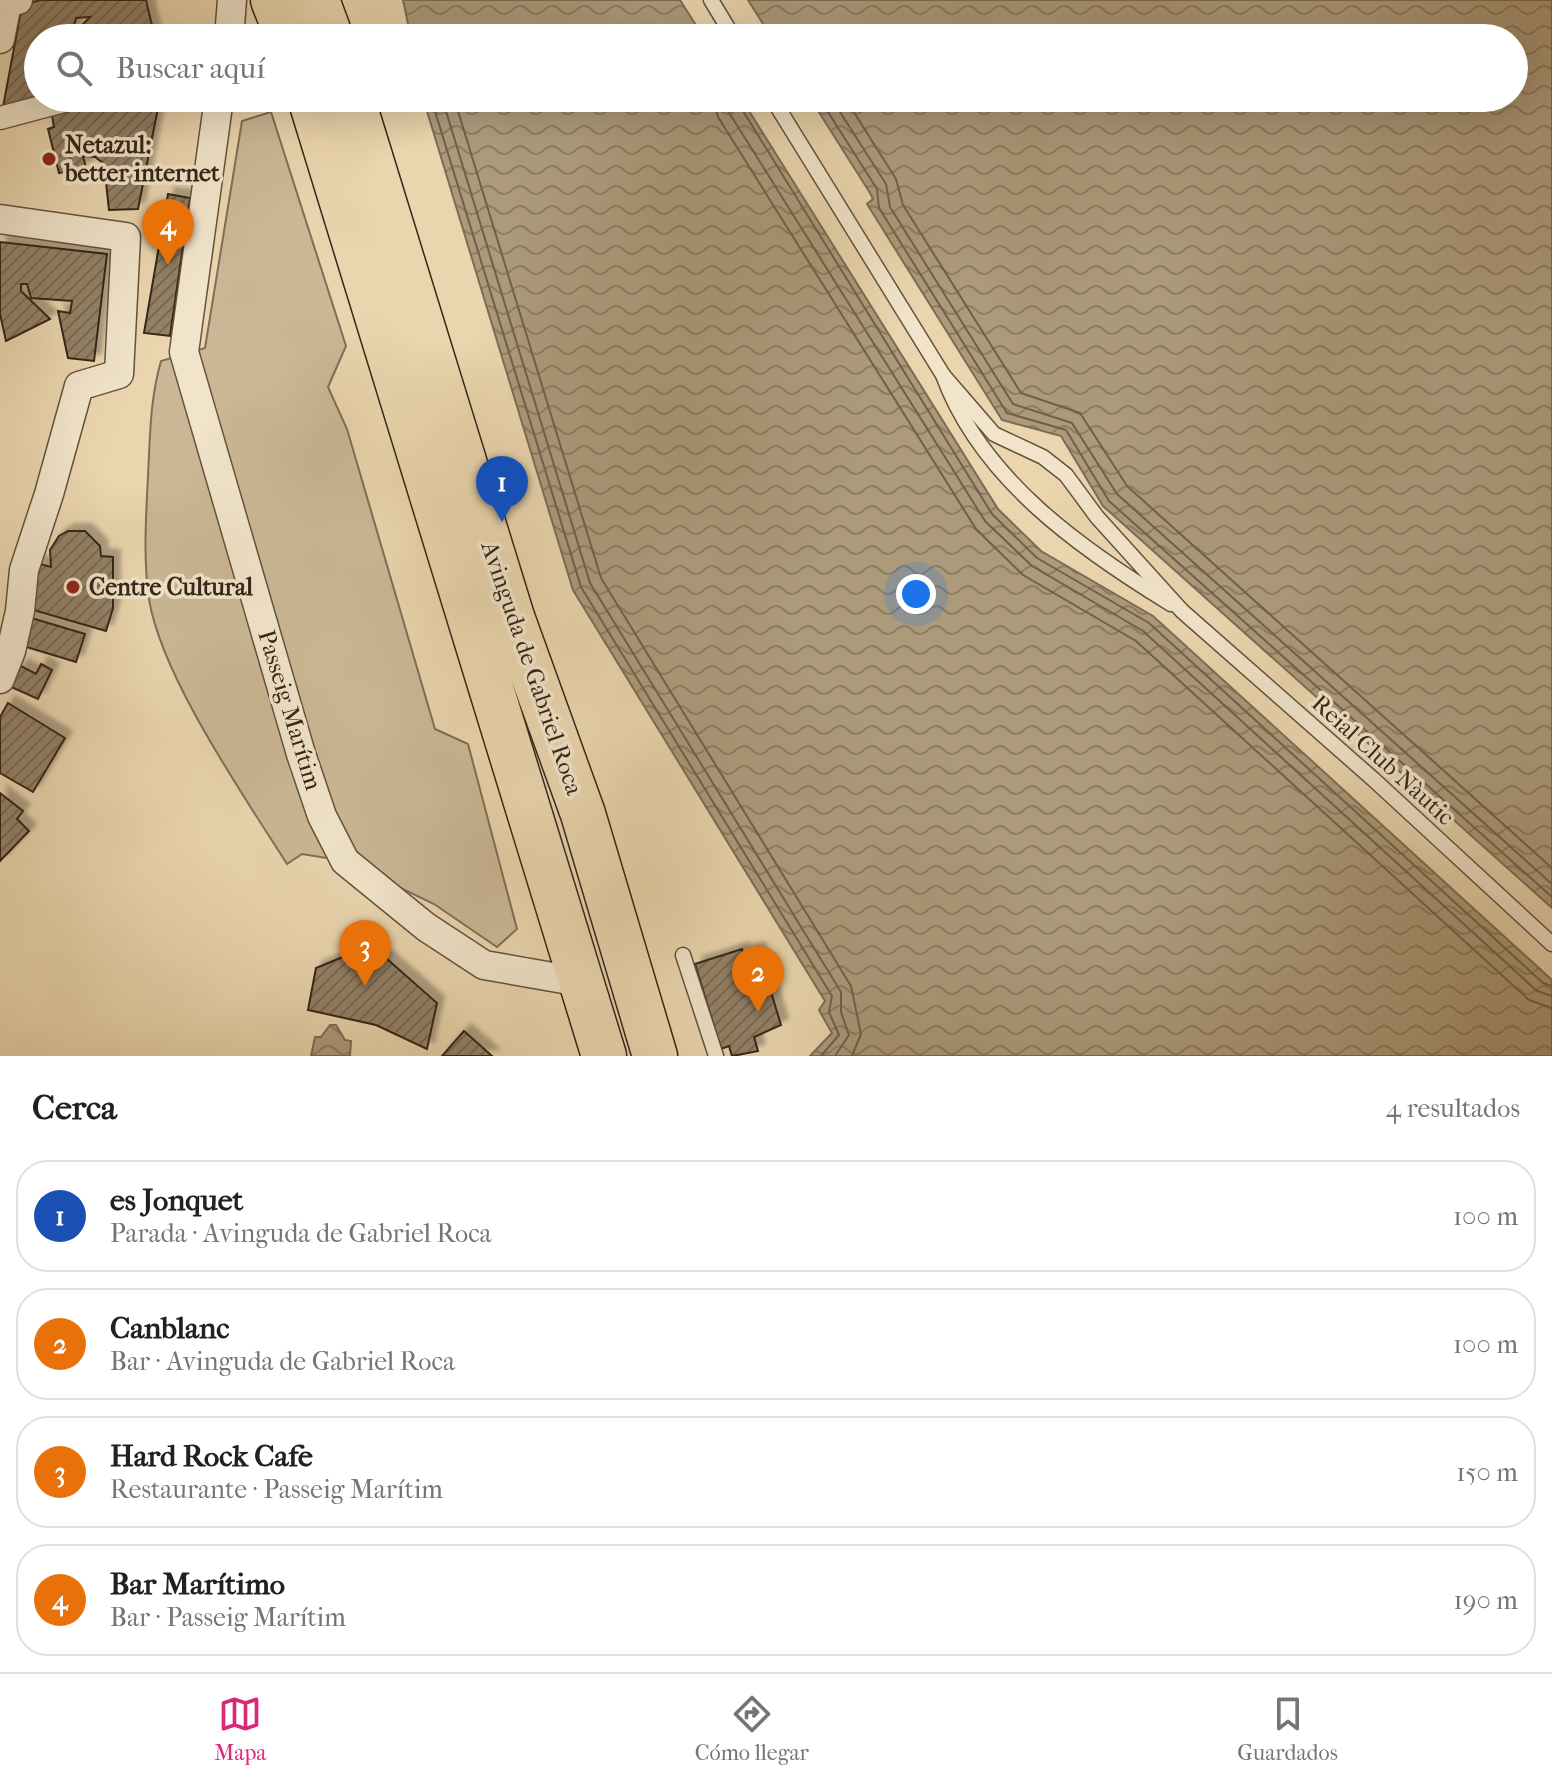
<!DOCTYPE html>
<html lang="es">
<head>
<meta charset="utf-8">
<style>
  :root { --surface:#fff; --page:#f6f6f6; --text:#202124; --muted:#757577; --line:#e0e0e0; --accent:#db2777 }
  body { margin:0; font-family:"IM FELL French Canon",serif; background:var(--page); color:var(--text) }
  .you { position:absolute; left:916px; top:594px; width:28px; height:28px; margin:-20px; border:6px solid #fff; border-radius:50%; background:#1a73e8; box-shadow:0 0 0 12px #1a73e833 }
  .badge { display:grid; place-items:center; width:52px; height:52px; border-radius:50%; background:var(--accent); color:#fff; font-size:26px; font-weight:700 }
  .pin { position:absolute; translate:-50% -66px; filter:drop-shadow(0 2px 4px #0008) }
  .pin::after { content:''; position:absolute; top:42px; width:28px; height:24px; background:inherit; clip-path:polygon(0 0,100% 0,50% 100%) }
  .list { margin:0; padding:0; list-style:none }
  h2 { display:flex; justify-content:space-between; align-items:center; height:104px; margin:0; padding:0 32px; font-size:34px }
  h2 small { font-size:26px; font-weight:400; color:var(--muted) }
  .list li { display:grid; grid-template-columns:52px 1fr auto; gap:24px; align-items:center; box-sizing:border-box; height:112px; margin:0 16px 16px; padding:0 16px; border:2px solid var(--line); border-radius:32px }
  .list b { display:block; font-size:30px; white-space:nowrap }
  .list p { margin:0; font-size:26px; white-space:nowrap; color:var(--muted) }
  .list em { font-size:26px; font-style:normal; color:var(--muted) }
  .icon { flex:none; width:44px; height:44px; fill:none; stroke:currentColor; stroke-width:2; stroke-linecap:round; stroke-linejoin:round }
  .map { position:relative; flex:none; width:1552px; height:1056px; overflow:hidden }
  .search { position:absolute; background:var(--surface); box-shadow:0 8px 32px #0002; left:24px; right:24px; top:24px; height:88px; display:flex; align-items:center; gap:20px; box-sizing:border-box; padding:0 28px; border-radius:44px; color:var(--muted); font-size:30px }
  .sheet { height:616px; background:var(--surface) }
  nav { display:flex; justify-content:space-around; align-items:center; box-sizing:border-box; height:112px; border-top:2px solid var(--line); background:var(--surface); font-size:22px; color:var(--muted) }
  nav a { display:grid; justify-items:center; gap:4px }
  nav .on { color:var(--accent) }
  .map>svg:first-child { display:block }
</style>
</head>
<body>
<div class="map">
<svg width="1552" height="1056" viewBox="0 0 1552 1056">
  <defs>
    <pattern id="water-waves" width="16" height="10" patternUnits="userSpaceOnUse" patternTransform="scale(2)"><rect width="16" height="10" fill="#ac9a7b"/><path d="M0 5q4-4 8 0t8 0" fill="none" stroke="#8d7d64"/></pattern>
    <pattern id="building-hatch" width="6" height="6" patternUnits="userSpaceOnUse" patternTransform="scale(2)"><rect width="6" height="6" fill="#938166"/><path d="M-1 1l2-2M0 6l6-6M5 7l2-2" fill="none" stroke="#796953"/></pattern>
    <filter id="shadow"><feDropShadow dx="7" dy="-7" stdDeviation="2" flood-color="#0004"/></filter>
  </defs>
  <rect width="100%" height="100%" fill="#ead5ae"/>
  <filter id="stains"><feTurbulence type="fractalNoise" baseFrequency=".0025" numOctaves="4"/><feColorMatrix values="0 0 0 0 .2 0 0 0 0 .09 0 0 0 0 .02 0 0 0 .5 -.17"/></filter>
  <radialGradient id="worn" r=".72"><stop offset=".6" stop-color="#630" stop-opacity="0"/><stop offset="1" stop-color="#630" stop-opacity=".3"/></radialGradient>
  <!-- green -->
  <path fill="#cbb795" stroke="#806e57" stroke-width="2" d="M 271,112 L 346,346 L 328,387 L 347,429 L 435,729 L 468,744 L 517,929 L 497,947 L 434,904 L 345,861 L 302,854 L 287,864 C 244,796 161,676 149,599 C 143,558 146,517 148,476 C 150,437 150,399 161,361 L 205,348 L 242,121 Z"/>
  <!-- water -->
  <g fill="url(#water-waves)" stroke="#7c6c54" stroke-width="2">
    <polygon points="403,0 680,0 704,38 411,38"/>
    <polygon points="748,0 1552,0 1552,908 1103,506 1061,436 1002,420 867,204 873,199 870,193 810,98 1514,98 1514,38 772,38"/>
    <polygon points="423,98 741,98 998,509 1041,551 1153,616 1552,980 1552,1056 810,1056 832,1033 819,1010 825,1001 573,590"/>
    <polygon points="330,1025 336,1025 345,1040 351,1041 350,1056 311,1056 315,1037 321,1037"/>
  </g>
  <g fill="none" stroke-linecap="round" stroke-linejoin="round">
    <!-- shore -->
    <g stroke="#70604a" stroke-width="2">
      <polyline points="431,98 581,587 832,996 829,1012 839,1035 821,1056"/>
      <polyline points="442,98 590,583 841,992 841,1012 849,1035 835,1056"/>
      <polyline points="454,98 601,578 851,986 861,1034 852,1056"/>
      <polyline points="713,98 718,117 976,529 1023,575 1136,641 1529,1000 1552,1008"/>
      <polyline points="725,98 728,111 985,521 1032,566 1143,631 1537,991 1552,996"/>
      <polyline points="735,98 992,514 1037,558 1149,623 1543,983 1552,986"/>
      <polyline points="819,98 877,189 879,208 1007,413 1066,430 1109,501 1552,897"/>
      <polyline points="831,98 886,184 890,207 1013,404 1072,423 1117,494 1552,884"/>
      <polyline points="845,98 896,179 903,205 1021,393 1080,413 1127,486 1552,868"/>
    </g>
  </g>
  <!-- building -->
  <g fill="url(#building-hatch)" stroke="#342619" stroke-width="2" filter="url(#shadow)">
    <polygon points="41,0 146,0 155,38 81,38 78,29 90,17 76,18 71,38 38,38 38,97 3,107 22,5"/>
    <polygon points="96,98 160,98 138,209 109,210 104,164 95,157 83,156 86,168 59,173 48,129 54,127 51,110"/>
    <polygon points="168,194 190,198 170,336 144,333"/>
    <polygon points="0,242 107,254 94,361 68,358 58,311 70,313 72,301 31,298 27,284 21,284 21,291 50,319 6,341 0,314"/>
    <polygon points="68,531 85,531 100,546 101,556 113,557 113,608 106,631 30,609 37,563 51,567 50,550 59,536"/>
    <polygon points="28,617 85,634 76,662 20,645"/>
    <polygon points="41,664 52,670 38,699 9,686 21,666 36,674"/>
    <polygon points="8,703 65,738 33,792 0,773 0,717"/>
    <polygon points="0,793 23,811 17,819 29,831 0,861"/>
    <polygon points="742,949 743,953 758,949 781,1025 754,1037 758,1051 732,1056 729,1046 721,1049 695,964"/>
    <polygon points="350,954 387,959 437,1003 427,1049 376,1025 308,1010 316,968"/>
    <polygon points="464,1031 492,1056 442,1056"/>
  </g>
  <g fill="none" stroke-linecap="round" stroke-linejoin="round">
    <defs>
      <g id="service">
        <polyline points="711,0 734,38"/>
        <path d="M 772,98 L 943,375 C 981,479 1081,549 1171,604"/>
        <polyline points="943,375 994,434 1043,457 1066,475 1097,517 1182,611 1373,779 1552,944"/>
        <polyline points="683,955 716,1056"/>
      </g>
      <polyline id="pedestrian" points="0,118 75,98"/>
      <g id="minor">
        <polyline points="229,38 232,0"/>
        <polyline points="0,39 7,3 18,0"/>
        <polyline points="219,98 184,352 301,754 322,816 345,861 426,927 484,965 575,981 584,987"/>
        <polyline points="0,219 126,237 119,374 79,386 49,494 24,570 20,611 11,651 0,679"/>
      </g>
      <g id="trunk">
        <polyline points="273,0 288,38"/>
        <polyline points="317,0 331,38"/>
        <polyline points="310,98 604,1056"/>
        <polyline points="352,98 512,617 583,814 655,1056"/>
      </g>
    </defs>
    <!-- service casing -->
    <use href="#service" stroke="#62523e" stroke-width="17"/>
    <!-- pedestrian casing -->
    <use href="#pedestrian" stroke="#62523e" stroke-width="25"/>
    <!-- minor casing -->
    <use href="#minor" stroke="#62523e" stroke-width="31"/>
    <!-- trunk casing -->
    <use href="#trunk" stroke="#342619" stroke-width="47"/>
    <!-- service -->
    <use href="#service" stroke="#f1e4ca" stroke-width="14"/>
    <!-- pedestrian -->
    <use href="#pedestrian" stroke="#f1e4ca" stroke-width="22"/>
    <!-- minor -->
    <use href="#minor" stroke="#f1e4ca" stroke-width="28"/>
    <!-- trunk -->
    <use href="#trunk" stroke="#ead5ae" stroke-width="44"/>
  </g>
  <!-- markers -->
  <g fill="#8f2418" stroke="#f1e4ca" stroke-width="3">
    <circle cx="49" cy="159" r="8"/>
    <circle cx="73" cy="587" r="8"/>
  </g>
  <g text-anchor="middle" stroke-width="7" stroke-linejoin="round" paint-order="stroke">
    <!-- poi labels -->
    <g font-size="24" font-weight="bold" fill="#342619" stroke="#f1e4ca" text-anchor="start">
      <text x="65" y="153">Netazul:<tspan x="65" dy="28">better internet</tspan></text>
      <text x="89" y="595">Centre Cultural</text>
    </g>
    <!-- street labels -->
    <g font-size="24" fill="#342619" stroke="#f1e4ca">
      <text transform="translate(532 668) rotate(71)" y="8">Avinguda de Gabriel Roca</text>
      <text transform="translate(290 710) rotate(73)" y="8">Passeig Marítim</text>
      <text transform="translate(1383 760) rotate(42)" y="8">Reial Club Nàutic</text>
    </g>
  </g>
  <rect width="100%" height="100%" filter="url(#stains)"/>
  <rect width="100%" height="100%" fill="url(#worn)"/>
</svg>
<div class="you"></div>
<div class="pin badge" style="left:502px;top:522px;background:#1a4fb4">1</div>
<div class="pin badge" style="left:758px;top:1012px;background:#e8710a">2</div>
<div class="pin badge" style="left:365px;top:986px;background:#e8710a">3</div>
<div class="pin badge" style="left:168px;top:265px;background:#e8710a">4</div>
<div class="search"><svg class="icon" aria-label="search" viewBox="0 0 24 24"><circle cx="10" cy="10" r="6"/><path d="M15 15l6 6"/></svg>Buscar aquí</div>
</div>
<section class="sheet">
<h2>Cerca<small>4 resultados</small></h2>
<ul class="list">
<li><span class="badge" style="background:#1a4fb4">1</span><div><b>es Jonquet</b><p>Parada · Avinguda de Gabriel Roca</p></div><em>100 m</em></li>
<li><span class="badge" style="background:#e8710a">2</span><div><b>Canblanc</b><p>Bar · Avinguda de Gabriel Roca</p></div><em>100 m</em></li>
<li><span class="badge" style="background:#e8710a">3</span><div><b>Hard Rock Cafe</b><p>Restaurante · Passeig Marítim</p></div><em>150 m</em></li>
<li><span class="badge" style="background:#e8710a">4</span><div><b>Bar Marítimo</b><p>Bar · Passeig Marítim</p></div><em>190 m</em></li>
</ul>
</section>
<nav>
<a class="on"><svg class="icon" aria-label="map" viewBox="0 0 24 24"><path d="M3 6l6-2 6 2 6-2v14l-6 2-6-2-6 2zM9 4v14M15 6v14"/></svg>Mapa</a>
<a><svg class="icon" aria-label="directions" viewBox="0 0 24 24"><path d="M12 3l9 9-9 9-9-9zM9 14v-3h6M13 9l2 2-2 2"/></svg>Cómo llegar</a>
<a><svg class="icon" aria-label="saved" viewBox="0 0 24 24"><path d="M7 4h10v16l-5-4-5 4z"/></svg>Guardados</a>
</nav>
</body>
</html>
